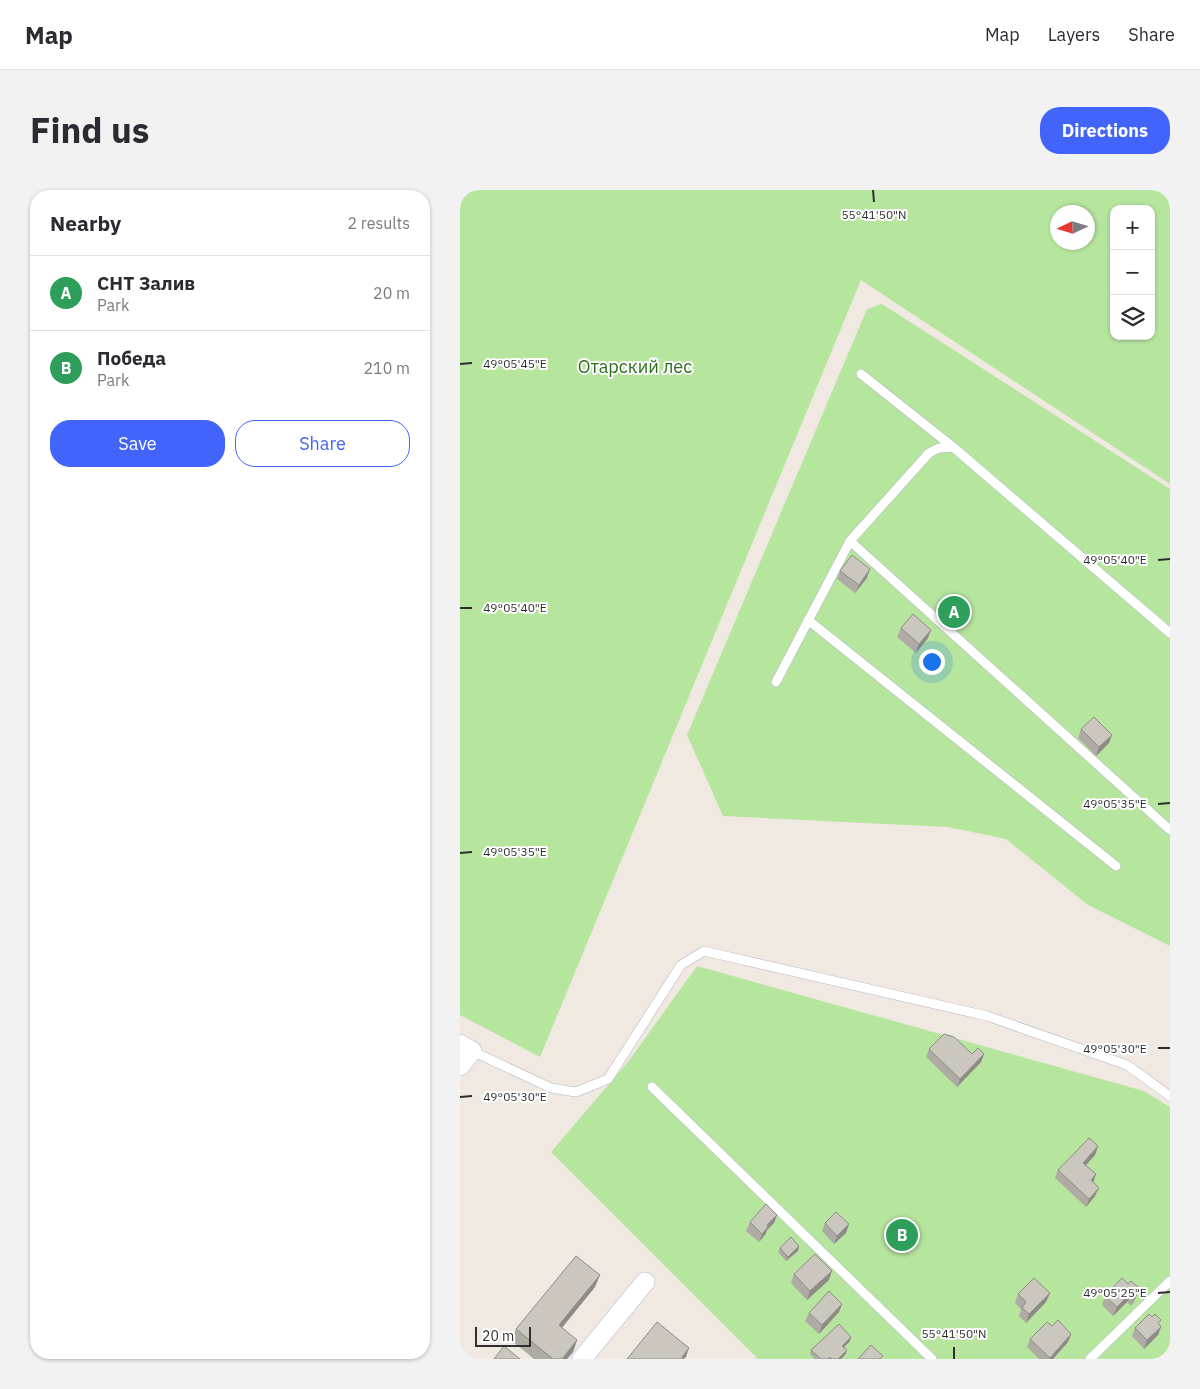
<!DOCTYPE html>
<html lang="en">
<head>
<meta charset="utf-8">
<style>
  :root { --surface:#fff; --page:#f2f2f3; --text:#2b2b33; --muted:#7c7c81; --line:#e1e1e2; --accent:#4264fb }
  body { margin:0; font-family:"IBM Plex Sans",sans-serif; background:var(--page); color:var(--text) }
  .controls { position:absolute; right:15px; top:15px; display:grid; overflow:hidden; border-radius:10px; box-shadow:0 1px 4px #0004 }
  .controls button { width:45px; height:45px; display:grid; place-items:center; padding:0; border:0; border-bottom:1px solid var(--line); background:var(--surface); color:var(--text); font:25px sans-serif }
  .compass { position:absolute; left:590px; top:15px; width:45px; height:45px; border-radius:50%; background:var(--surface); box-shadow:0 1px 4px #0004; rotate:266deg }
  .scale { position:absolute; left:15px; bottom:12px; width:56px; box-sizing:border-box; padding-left:5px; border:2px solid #2e2e2e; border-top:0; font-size:14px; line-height:18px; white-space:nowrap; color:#2e2e2e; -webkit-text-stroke:4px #fff; paint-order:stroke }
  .you { position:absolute; left:471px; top:471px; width:18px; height:18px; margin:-12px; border:4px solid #fff; border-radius:50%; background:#1a73e8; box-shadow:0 0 0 8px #1a73e833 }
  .badge { display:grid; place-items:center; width:32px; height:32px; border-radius:50%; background:var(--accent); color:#fff; font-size:16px; font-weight:700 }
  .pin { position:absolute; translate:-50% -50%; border:2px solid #fff; box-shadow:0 1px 5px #0006 }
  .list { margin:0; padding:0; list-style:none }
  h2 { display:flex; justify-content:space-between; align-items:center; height:65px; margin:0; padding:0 20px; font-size:21px }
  h2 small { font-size:16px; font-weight:400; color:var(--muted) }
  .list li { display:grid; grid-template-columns:32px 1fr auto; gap:15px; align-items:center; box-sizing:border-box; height:75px; padding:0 20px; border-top:1px solid var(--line) }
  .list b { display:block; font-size:19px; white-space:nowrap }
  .list p { margin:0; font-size:16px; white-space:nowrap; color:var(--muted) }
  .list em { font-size:16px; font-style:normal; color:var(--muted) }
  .actions { display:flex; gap:10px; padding:15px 20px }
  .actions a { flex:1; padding:11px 0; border:1px solid var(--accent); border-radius:20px; text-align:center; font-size:18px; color:var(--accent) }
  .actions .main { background:var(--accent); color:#fff }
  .icon { flex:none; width:28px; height:28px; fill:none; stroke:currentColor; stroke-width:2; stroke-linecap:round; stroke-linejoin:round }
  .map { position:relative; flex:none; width:710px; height:1169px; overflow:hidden; border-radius:20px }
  header { display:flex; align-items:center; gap:30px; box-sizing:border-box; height:70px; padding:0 25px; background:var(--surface); border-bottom:1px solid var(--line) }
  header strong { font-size:24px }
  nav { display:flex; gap:28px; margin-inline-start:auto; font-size:18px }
  .intro { display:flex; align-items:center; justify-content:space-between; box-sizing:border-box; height:120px; padding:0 30px }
  h1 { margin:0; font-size:35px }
  .button { padding:12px 22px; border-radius:20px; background:var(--accent); color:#fff; font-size:18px; font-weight:700 }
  main { display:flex; gap:30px; padding:0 30px }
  aside { flex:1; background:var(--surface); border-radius:20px; box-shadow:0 1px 4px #0004 }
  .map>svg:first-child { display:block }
</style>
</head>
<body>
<header>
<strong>Map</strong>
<nav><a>Map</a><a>Layers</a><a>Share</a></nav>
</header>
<div class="intro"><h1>Find us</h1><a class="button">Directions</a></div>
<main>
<aside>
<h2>Nearby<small>2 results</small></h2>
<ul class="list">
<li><span class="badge" style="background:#2e9e5b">A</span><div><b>СНТ Залив</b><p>Park</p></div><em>20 m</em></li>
<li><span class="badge" style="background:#2e9e5b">B</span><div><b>Победа</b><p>Park</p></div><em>210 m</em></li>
</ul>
<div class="actions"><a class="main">Save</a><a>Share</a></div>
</aside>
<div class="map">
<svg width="710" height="1169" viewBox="0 0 710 1169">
  <rect width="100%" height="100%" fill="#efe9e1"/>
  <!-- green -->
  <g fill="#b6e59e" fill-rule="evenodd">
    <path d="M 0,0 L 710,0 L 710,294 L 401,90 L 80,867 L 0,825 ZM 654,19 L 691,19 L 691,146 L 654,146 ZM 598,22 L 628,22 L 628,52 L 598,52 Z"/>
    <polygon points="422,114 710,299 710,756 628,715 546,649 488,637 263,626 227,545 407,119"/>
    <polygon points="237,776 684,901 710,917 710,1169 298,1169 91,962 168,872"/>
  </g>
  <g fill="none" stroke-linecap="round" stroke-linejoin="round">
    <defs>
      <g id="service">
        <polyline points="401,184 493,257"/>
        <polyline points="390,351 710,640"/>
        <polyline points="348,430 656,676"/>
        <polyline points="316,492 390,351 469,263 479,258 493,257 710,443"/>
        <polyline points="12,861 91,898 116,902 148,889 221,775 244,761 527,826 667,875 710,906"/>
        <polyline points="192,897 472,1169"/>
        <polyline points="630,1169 710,1091"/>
      </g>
      <g id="minor">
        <polyline points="0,854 12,861 0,876"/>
        <polyline points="122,1169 185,1092"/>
      </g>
    </defs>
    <!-- service casing -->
    <use href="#service" stroke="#b4b7c1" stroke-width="10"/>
    <!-- minor casing -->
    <use href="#minor" stroke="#b4b7c1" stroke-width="20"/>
    <!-- service -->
    <use href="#service" stroke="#fff" stroke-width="9"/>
    <!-- minor -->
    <use href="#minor" stroke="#fff" stroke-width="19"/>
  </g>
  <!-- wall -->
  <g fill="#afaba4">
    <polygon points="380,381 407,388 395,403 377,389"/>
    <polygon points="441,438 468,448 456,463 437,447"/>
    <polygon points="621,539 649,553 636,566 618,548"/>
    <polygon points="469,859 512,864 524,864 521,872 497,897 466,867"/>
    <polygon points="638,956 635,965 625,975 636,984 633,992 635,1006 626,1017 595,988 598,980"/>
    <polygon points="290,1032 314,1033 307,1040 305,1045 299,1052 286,1041"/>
    <polygon points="365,1033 389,1034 386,1043 374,1054 362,1041"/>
    <polygon points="339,1056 338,1061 326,1071 318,1062 320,1058"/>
    <polygon points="334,1084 369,1090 347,1110 331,1093"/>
    <polygon points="668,1094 679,1098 676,1107 671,1116 667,1112 653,1126 642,1115 645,1106"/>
    <polygon points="135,1097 102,1138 117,1150 113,1162 107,1169 74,1169 52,1151 56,1139"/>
    <polygon points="590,1103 586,1112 566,1133 559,1126 561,1119 555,1113 558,1104"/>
    <polygon points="382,1114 379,1122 359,1144 345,1131 349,1123"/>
    <polygon points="700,1135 701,1137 698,1145 684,1159 672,1146 675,1138"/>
    <polygon points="592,1136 611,1144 608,1152 593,1169 579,1169 567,1157 570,1149"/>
    <polygon points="390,1151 384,1157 387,1160 385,1165 381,1169 355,1169 350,1164 351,1160"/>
  </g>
  <!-- shaded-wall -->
  <g fill="#8e8b86">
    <polygon points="410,379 407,388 395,403 399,395"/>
    <polygon points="471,440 468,448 456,463 459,454"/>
    <polygon points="652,545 649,553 636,566 639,557"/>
    <polygon points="524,864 521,872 497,897 500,889"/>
    <polygon points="638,956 635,965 620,982 623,973"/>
    <polygon points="636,984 633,993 631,990"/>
    <polygon points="639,998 635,1006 626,1017 629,1009"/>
    <polygon points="317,1025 314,1033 307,1040 305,1045 299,1052 302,1044 307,1035"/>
    <polygon points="389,1034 386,1043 374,1054 377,1046"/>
    <polygon points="339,1056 338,1061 326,1071 328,1067"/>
    <polygon points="372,1081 369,1090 347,1110 350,1101"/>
    <polygon points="140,1085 135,1097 94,1147 99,1135"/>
    <polygon points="679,1098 676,1107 671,1116 674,1108"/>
    <polygon points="590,1103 586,1112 566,1133 569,1124"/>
    <polygon points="670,1104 667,1112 653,1126 657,1117"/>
    <polygon points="382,1114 379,1122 359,1144 362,1135"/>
    <polygon points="701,1137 698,1145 684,1159 687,1150"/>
    <polygon points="611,1144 608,1152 593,1169 589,1169"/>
    <polygon points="391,1147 390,1151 381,1160 382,1156"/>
    <polygon points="117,1150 113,1162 107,1169 102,1169"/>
    <polygon points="229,1158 226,1167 224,1169 222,1167"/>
    <polygon points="387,1160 385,1165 381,1169 378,1169"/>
  </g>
  <!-- building -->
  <g fill="#cbc7bf" stroke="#8e8b86">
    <polygon points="392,365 410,379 399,395 380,381"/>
    <polygon points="453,424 471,440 459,454 441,438"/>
    <polygon points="634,527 652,545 639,557 621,539"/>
    <polygon points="484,844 494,847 512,864 518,858 524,864 500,889 469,859"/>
    <polygon points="629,948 638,956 623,973 636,984 631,990 639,998 629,1009 598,980"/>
    <polygon points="306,1014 317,1025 307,1035 308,1037 302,1044 290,1032"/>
    <polygon points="376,1022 389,1034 377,1046 365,1033"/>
    <polygon points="331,1047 339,1056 328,1067 320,1058"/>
    <polygon points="355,1064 372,1081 350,1101 334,1084"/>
    <polygon points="116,1066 140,1085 99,1135 117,1150 102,1169 93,1169 56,1139"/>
    <polygon points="574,1088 590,1103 569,1124 562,1118 566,1112 558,1104"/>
    <polygon points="662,1088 668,1094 671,1091 679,1098 674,1108 670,1104 657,1117 645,1106"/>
    <polygon points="369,1101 382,1114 362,1135 349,1123"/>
    <polygon points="689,1124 692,1127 695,1124 701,1130 698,1133 701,1137 687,1150 675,1138"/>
    <polygon points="598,1130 611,1144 590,1168 570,1149 587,1132 592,1136"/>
    <polygon points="197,1132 229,1158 222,1167 224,1169 167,1169"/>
    <polygon points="379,1134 391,1147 382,1156 387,1160 378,1169 372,1169 370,1167 368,1169 361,1169 351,1160"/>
    <polygon points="411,1155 423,1166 420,1169 398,1169"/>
    <polygon points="44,1156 60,1169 34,1169"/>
  </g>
  <!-- ticks -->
  <path fill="none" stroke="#2e2e2e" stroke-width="2" d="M 413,0 L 414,12M 0,174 L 12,173M 698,370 L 710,369M 0,418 L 12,418M 698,614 L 710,613M 0,663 L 12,662M 698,858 L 710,858M 0,907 L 12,906M 698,1103 L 710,1102M 494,1157 L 494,1169"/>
  <g text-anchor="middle" stroke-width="4" stroke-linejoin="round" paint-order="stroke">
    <!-- park labels -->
    <g font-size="18" fill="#2c6e1b" stroke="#fff">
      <text x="175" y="183">Отарский лес</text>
    </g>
  </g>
  <g font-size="12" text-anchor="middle" fill="#2e2e2e" stroke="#fff" stroke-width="4" stroke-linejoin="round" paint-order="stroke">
    <text x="414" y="29">55°41'50"N</text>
    <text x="55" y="178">49°05'45"E</text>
    <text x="655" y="374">49°05'40"E</text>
    <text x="55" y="422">49°05'40"E</text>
    <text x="655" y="618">49°05'35"E</text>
    <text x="55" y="666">49°05'35"E</text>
    <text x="655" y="863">49°05'30"E</text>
    <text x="55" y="911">49°05'30"E</text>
    <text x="655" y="1107">49°05'25"E</text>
    <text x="494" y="1148">55°41'50"N</text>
  </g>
</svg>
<div class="controls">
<button>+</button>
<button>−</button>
<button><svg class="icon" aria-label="layers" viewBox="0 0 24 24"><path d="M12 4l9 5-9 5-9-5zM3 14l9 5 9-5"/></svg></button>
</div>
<svg class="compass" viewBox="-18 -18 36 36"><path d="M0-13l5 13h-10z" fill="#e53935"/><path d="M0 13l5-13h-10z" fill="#7c7c81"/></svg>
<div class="scale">20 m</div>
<div class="you"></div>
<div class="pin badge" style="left:494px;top:422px;background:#2e9e5b">A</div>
<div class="pin badge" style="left:442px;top:1045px;background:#2e9e5b">B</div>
</div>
</main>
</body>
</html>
